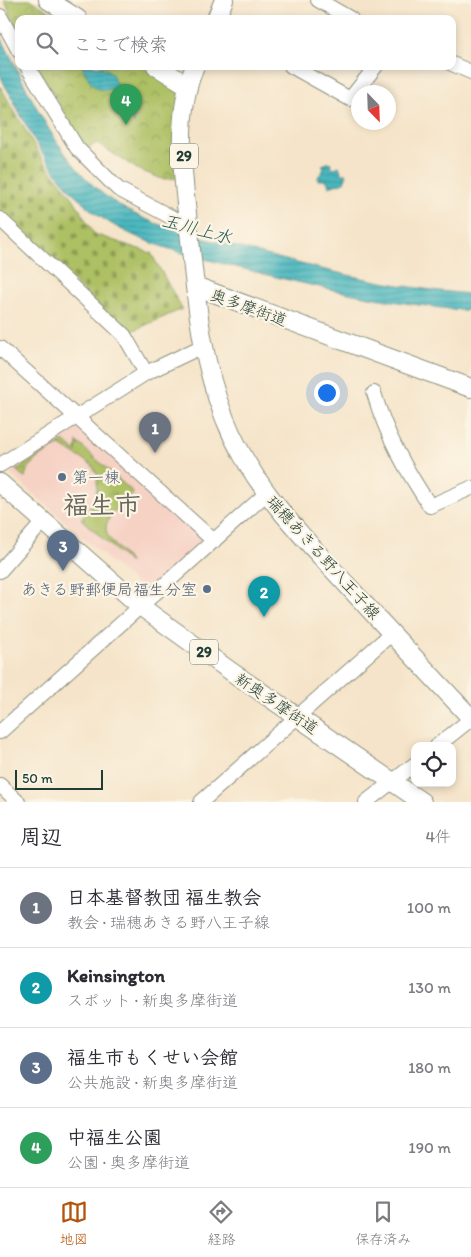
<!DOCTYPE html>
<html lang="ja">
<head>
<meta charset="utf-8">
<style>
  :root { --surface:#fff; --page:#f2f2f3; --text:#2b2b33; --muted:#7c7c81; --line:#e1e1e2; --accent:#b45309 }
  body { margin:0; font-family:Itim,"Klee One",sans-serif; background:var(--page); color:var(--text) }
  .controls { position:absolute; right:15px; bottom:15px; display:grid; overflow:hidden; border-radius:10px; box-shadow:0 2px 8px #0003 }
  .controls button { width:45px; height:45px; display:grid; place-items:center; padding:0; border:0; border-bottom:1px solid var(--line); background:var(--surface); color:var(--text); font:25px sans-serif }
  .compass { position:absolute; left:351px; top:85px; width:45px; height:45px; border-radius:50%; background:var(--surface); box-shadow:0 2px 8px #0003; rotate:157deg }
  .scale { position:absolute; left:15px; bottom:12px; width:88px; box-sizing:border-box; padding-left:5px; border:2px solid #1f3d34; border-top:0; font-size:14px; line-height:18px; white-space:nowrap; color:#1f3d34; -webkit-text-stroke:4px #fcf5e5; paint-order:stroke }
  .you { position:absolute; left:326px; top:392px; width:18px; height:18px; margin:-12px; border:4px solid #fff; border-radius:50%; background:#1a73e8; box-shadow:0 0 0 8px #1a73e833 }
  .badge { display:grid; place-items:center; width:32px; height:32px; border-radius:50%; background:var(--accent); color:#fff; font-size:16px; font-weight:700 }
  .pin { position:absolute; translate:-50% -41px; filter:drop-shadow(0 1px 2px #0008) }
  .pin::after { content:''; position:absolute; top:26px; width:18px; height:15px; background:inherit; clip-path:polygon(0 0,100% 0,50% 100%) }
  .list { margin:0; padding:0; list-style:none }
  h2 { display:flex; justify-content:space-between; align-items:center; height:65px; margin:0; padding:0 20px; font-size:21px }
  h2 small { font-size:16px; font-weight:400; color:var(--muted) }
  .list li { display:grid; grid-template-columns:32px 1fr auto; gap:15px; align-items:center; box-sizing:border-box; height:80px; padding:0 20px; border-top:1px solid var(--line) }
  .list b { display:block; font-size:19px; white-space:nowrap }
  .list p { margin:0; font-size:16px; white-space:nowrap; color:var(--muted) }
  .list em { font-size:16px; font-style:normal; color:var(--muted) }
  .icon { flex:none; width:28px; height:28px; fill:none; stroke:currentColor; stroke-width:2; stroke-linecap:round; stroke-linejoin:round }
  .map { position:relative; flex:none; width:471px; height:802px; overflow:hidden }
  .search { position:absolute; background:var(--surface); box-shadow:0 2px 8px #0003; left:15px; right:15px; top:15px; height:55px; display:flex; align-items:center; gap:12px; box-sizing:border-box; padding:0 18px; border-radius:10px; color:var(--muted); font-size:19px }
  .sheet { height:385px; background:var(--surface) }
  nav { display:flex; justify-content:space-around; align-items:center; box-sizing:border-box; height:70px; border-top:1px solid var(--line); background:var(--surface); font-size:14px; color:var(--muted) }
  nav a { display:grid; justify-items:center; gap:2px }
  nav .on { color:var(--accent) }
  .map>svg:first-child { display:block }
</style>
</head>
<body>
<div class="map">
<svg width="471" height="802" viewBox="0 0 471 802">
  <defs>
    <pattern id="grass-tufts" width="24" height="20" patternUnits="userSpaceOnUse" patternTransform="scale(1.25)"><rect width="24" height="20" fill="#adc064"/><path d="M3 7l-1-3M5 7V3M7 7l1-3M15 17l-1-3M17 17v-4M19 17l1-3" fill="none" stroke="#8c9d53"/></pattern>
    <pattern id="cemetery-stones" width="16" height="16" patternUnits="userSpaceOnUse" patternTransform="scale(1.25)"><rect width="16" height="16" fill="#adc064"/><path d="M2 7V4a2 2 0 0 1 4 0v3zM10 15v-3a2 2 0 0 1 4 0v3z" fill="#8c9d53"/></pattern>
    <pattern id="park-crowns" width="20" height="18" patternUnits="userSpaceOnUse" patternTransform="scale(1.25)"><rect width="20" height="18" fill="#adc064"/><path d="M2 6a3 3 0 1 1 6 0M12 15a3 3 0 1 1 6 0" fill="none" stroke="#8c9d53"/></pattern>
    <pattern id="water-rules" width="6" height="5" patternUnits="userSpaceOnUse" patternTransform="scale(1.25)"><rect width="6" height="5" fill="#48b7bf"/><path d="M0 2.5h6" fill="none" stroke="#3b969c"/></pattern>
  </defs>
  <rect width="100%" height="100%" fill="#fcf5e5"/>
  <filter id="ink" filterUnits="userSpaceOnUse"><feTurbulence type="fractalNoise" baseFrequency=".02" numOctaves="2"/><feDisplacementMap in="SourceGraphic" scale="10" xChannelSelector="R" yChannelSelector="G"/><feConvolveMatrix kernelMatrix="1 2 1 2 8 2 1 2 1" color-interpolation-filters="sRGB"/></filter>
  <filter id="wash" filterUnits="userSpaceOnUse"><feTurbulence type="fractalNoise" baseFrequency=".0096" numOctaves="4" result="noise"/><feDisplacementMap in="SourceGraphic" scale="20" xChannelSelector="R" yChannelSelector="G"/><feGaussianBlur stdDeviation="1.12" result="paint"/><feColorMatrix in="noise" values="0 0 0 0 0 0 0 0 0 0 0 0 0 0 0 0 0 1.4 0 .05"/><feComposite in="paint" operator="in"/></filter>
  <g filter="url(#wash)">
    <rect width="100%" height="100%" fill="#f5e4c9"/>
    <!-- built -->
    <polygon fill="#f6d2c5" points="75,425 202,536 202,541 152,585 137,585 11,474 13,463"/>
    <!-- grass -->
    <path fill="url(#grass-tufts)" stroke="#667e4c" d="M 64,441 L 76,452 L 77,442 L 134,493 C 123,504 96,521 110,539 C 116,547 124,554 130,563 L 81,519 L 93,502 L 97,490 L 97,474 L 92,465 L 60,445 C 49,450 25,465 25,478 L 16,470 Z"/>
    <!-- cemetery -->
    <polygon fill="url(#cemetery-stones)" stroke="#667e4c" points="0,86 42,159 73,198 94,234 151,253 182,309 128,333 0,214"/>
    <!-- park -->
    <g fill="url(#park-crowns)" stroke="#667e4c">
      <polygon points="4,0 31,0 62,19 19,19 19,33"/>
      <polygon points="37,66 141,66 176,88 182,99 181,178 162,179 137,169 97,143 85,149"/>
    </g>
    <!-- water -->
    <g fill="url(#water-rules)" stroke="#347a7a">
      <path d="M 0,35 C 27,88 51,147 96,188 C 136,224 191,235 241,248 C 317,269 393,288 471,294 L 471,311 C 391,304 314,287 236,267 C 189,255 135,243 95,213 C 58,184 34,142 13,100 C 9,92 2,82 0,73 C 0,62 0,47 0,35 Z"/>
      <path d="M 82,66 C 92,66 105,65 112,74 C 114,77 114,82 117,85 C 131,102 132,101 134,124 C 127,113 124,100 112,89 C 93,94 90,81 82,66 Z"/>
      <polygon points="330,162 333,169 339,166 342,174 347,174 344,182 329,187 327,180 318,180 318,177 324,169 322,165"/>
    </g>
  </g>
  <g filter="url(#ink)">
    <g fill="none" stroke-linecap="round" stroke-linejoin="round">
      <defs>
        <g id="minor">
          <polyline points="318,0 351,19"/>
          <polyline points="0,16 19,51"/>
          <polyline points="452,64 471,72"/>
          <polyline points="27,66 77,148 118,189 188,226"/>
          <polyline points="291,66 350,99 376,66"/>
          <polyline points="0,219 124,335 146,373"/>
          <polyline points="0,348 214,541"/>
          <path d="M 374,393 C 386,435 406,470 430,506 L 471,488"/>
          <polyline points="0,465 146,373 203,346"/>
          <polyline points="0,571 43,522"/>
          <polyline points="0,732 267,493"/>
          <polyline points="437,746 471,719"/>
          <polyline points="0,785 18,802"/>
          <polyline points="201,802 392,633"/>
          <polyline points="366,802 415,764"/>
        </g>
        <g id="major">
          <polyline points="48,0 78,19"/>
          <polyline points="216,19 224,0"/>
          <polyline points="156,66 187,85"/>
          <path d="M 195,66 C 174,115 183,178 189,231 C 196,295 200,358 225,419 C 251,485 301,535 347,585 C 388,630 430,674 471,718"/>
          <polyline points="195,286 471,388"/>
          <polyline points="0,483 140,606 236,675 422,802"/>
        </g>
      </defs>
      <!-- minor casing -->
      <use href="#minor" stroke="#8a907e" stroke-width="16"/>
      <!-- major casing -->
      <use href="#major" stroke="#8a907e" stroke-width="20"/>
      <!-- minor -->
      <use href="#minor" stroke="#fff" stroke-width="14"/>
      <!-- major -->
      <use href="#major" stroke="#fff" stroke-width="18"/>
    </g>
  </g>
  <!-- markers -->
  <g fill="#5c6f8a" stroke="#fcf5e5" stroke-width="2">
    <circle cx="62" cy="477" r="5"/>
    <circle cx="207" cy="589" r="5"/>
  </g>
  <g text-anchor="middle" stroke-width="4.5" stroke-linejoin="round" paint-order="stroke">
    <!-- shield labels -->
    <g fill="#fcf5e5" stroke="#617469" stroke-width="1">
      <rect x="170" y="143.5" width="28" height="25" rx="4"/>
      <rect x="190" y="639.5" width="28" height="25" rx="4"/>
    </g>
    <g font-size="15" font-weight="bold" fill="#1f3d34">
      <text x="184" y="161">29</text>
      <text x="204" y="657">29</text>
    </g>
    <!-- street labels -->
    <g font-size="16" fill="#1f3d34" stroke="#fcf5e5">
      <text transform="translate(249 307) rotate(20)" y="6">奥多摩街道</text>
      <text transform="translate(324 557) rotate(48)" y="6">瑞穂あきる野八王子線</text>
      <text transform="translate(277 703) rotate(34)" y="6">新奥多摩街道</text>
    </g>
    <!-- service labels -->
    <g font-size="16" fill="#4e5e75" stroke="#fcf5e5" text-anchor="start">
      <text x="72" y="483">第一棟</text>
      <text x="197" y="595" text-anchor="end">あきる野郵便局福生分室</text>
    </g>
    <!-- water labels -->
    <g font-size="18" font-style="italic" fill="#295c57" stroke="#fcf5e5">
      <text transform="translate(197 229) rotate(15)" y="6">玉川上水</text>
    </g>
    <!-- town labels -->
    <g font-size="26" font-weight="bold" fill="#65645d" stroke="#fcf5e5">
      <text x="102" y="514">福生市</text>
    </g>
  </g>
</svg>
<div class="controls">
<button><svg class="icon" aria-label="locate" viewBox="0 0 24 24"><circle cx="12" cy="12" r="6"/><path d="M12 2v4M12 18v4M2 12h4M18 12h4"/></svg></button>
</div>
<svg class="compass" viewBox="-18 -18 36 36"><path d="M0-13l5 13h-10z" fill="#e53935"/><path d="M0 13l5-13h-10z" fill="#7c7c81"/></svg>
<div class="scale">50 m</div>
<div class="you"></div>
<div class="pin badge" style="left:155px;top:453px;background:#6b7280">1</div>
<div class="pin badge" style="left:264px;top:617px;background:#0f9aa8">2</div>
<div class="pin badge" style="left:63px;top:571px;background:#5c6f8a">3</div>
<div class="pin badge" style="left:126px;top:125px;background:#2e9e5b">4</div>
<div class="search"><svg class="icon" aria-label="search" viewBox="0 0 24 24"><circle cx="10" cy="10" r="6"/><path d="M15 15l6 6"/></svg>ここで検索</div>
</div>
<section class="sheet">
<h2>周辺<small>4件</small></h2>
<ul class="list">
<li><span class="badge" style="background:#6b7280">1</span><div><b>日本基督教団 福生教会</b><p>教会 · 瑞穂あきる野八王子線</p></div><em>100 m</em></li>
<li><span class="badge" style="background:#0f9aa8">2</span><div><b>Keinsington</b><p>スポット · 新奥多摩街道</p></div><em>130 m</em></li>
<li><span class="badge" style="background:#5c6f8a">3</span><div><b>福生市もくせい会館</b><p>公共施設 · 新奥多摩街道</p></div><em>180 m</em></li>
<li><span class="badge" style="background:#2e9e5b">4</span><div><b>中福生公園</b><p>公園 · 奥多摩街道</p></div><em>190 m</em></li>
</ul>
</section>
<nav>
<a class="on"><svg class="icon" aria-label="map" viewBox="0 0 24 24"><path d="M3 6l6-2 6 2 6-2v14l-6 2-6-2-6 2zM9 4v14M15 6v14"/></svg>地図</a>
<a><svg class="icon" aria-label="directions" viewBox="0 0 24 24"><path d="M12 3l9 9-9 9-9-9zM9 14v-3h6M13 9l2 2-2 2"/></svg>経路</a>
<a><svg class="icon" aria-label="saved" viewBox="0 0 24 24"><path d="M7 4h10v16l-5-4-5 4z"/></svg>保存済み</a>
</nav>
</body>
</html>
